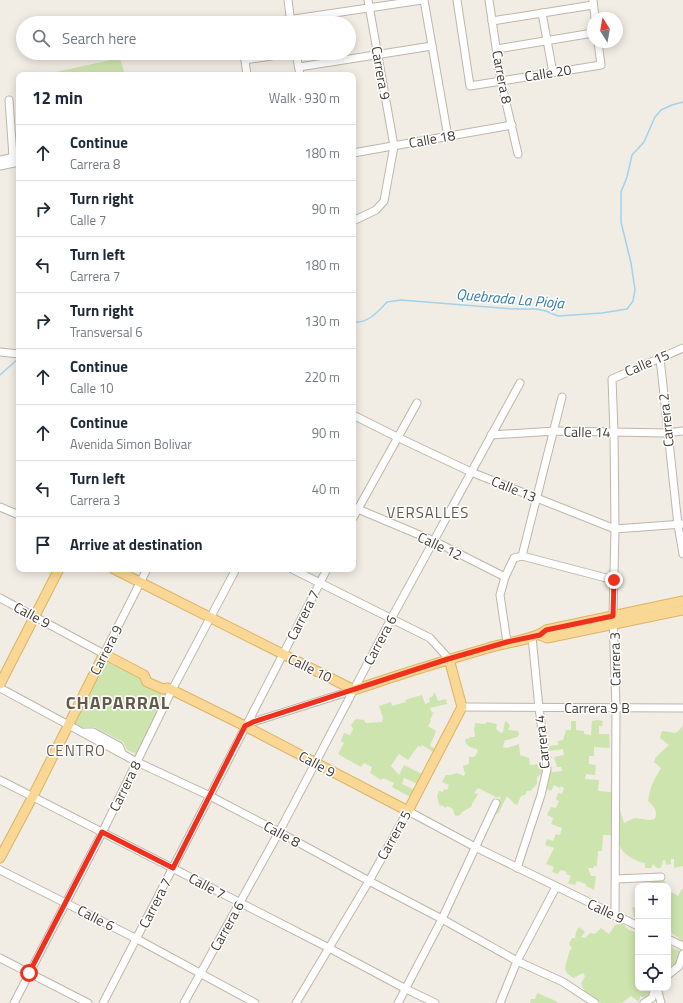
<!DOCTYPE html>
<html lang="en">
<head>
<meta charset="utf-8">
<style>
  :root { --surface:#fff; --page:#f6f6f7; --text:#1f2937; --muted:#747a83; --line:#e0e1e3 }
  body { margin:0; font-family:"Titillium Web",sans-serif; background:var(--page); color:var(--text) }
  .controls { position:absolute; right:12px; bottom:12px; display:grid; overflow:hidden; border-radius:8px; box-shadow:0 2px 10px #0003 }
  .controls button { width:36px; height:36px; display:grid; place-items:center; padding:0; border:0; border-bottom:1px solid var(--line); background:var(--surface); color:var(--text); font:20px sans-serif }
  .compass { position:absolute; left:587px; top:12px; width:36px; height:36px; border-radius:50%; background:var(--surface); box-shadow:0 2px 10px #0003; rotate:349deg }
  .stop { position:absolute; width:12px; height:12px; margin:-9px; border:3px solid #ef301c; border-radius:50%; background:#fff }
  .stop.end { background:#ef301c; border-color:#fff; box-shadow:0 1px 4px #0008 }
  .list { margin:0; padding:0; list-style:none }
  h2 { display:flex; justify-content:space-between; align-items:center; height:52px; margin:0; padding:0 16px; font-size:17px }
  h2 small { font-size:13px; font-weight:400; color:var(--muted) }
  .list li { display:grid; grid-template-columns:26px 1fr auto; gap:12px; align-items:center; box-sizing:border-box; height:56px; padding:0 16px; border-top:1px solid var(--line) }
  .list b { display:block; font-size:15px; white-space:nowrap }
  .list p { margin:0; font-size:13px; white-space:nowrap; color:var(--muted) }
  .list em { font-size:13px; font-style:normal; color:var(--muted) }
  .icon { flex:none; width:22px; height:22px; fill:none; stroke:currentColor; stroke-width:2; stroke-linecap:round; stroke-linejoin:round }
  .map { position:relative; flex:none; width:683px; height:1003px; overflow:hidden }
  .search { position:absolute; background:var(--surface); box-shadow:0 2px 10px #0003; left:16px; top:16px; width:340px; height:44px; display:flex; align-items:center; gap:10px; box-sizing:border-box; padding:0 14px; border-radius:22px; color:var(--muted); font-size:15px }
  .panel { position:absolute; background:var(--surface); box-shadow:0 2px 10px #0003; left:16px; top:72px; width:340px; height:500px; border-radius:8px }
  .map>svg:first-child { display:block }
</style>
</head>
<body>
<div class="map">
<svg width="683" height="1003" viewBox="0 0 683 1003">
  <rect width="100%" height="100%" fill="#f1ece4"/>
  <!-- green -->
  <g fill="#cee4ae">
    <polygon points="120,58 125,75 42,75"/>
    <polygon points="105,661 139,677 143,685 166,695 137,754 127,750 123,742 94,727 82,727 74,723"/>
    <polygon points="435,692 438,701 446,699 447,704 430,708 432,713 434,712 430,720 431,721 428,726 436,731 430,746 437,750 435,753 422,745 421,747 418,746 408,760 399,754 391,766 399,775 404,765 424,775 418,784 404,778 402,784 415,790 409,802 408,802 410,797 392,787 394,783 383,778 381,780 370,773 372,767 364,763 361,767 338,754 344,743 341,741 344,733 350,735 353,729 351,725 356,719 364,720 366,723 382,722 383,718 379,706 391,702 392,706 406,702 405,700 422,695 425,704 430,702 429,698 432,697"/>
    <polygon points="598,720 603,721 602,726 599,726 599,734 609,734 610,748 594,747 594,756 589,756 589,764 596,765 595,775 586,774 585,779 599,780 598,791 610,792 613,794 614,833 611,835 603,835 602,851 598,851 597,866 594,866 594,868 588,868 591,876 596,876 594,890 586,886 586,884 577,881 575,885 568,883 571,876 566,874 567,872 561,870 559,872 558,874 552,872 554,867 546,864 554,848 545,845 547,839 553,841 556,834 560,835 562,828 551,824 553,818 547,815 551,807 556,808 559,801 556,800 558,793 562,794 564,788 561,786 560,788 554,785 551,791 545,788 550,771 552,772 562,771 561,767 557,767 554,757 564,755 563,749 549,751 549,746 558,745 558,741 563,740 566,730 571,730 571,721 576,721 576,730 584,731 584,734 591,735 592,721"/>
    <path d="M 505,721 L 507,722 L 510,725 L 508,730 L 518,731 L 519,735 L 517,737 C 512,738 510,740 505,740 L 503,747 L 507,748 L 519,744 L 520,755 L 529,758 L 530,765 L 539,764 L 544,766 L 541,774 L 537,777 L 537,784 L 530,791 L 527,791 L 525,795 L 521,796 L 517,805 L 513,803 L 513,802 L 507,796 L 498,814 L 492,812 L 501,797 L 496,797 L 478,788 L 474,793 L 478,794 L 472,804 L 471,807 L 462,812 L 460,815 L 456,816 L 454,814 L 453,809 L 447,806 L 446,808 L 441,805 L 440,807 L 437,796 L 439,791 L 443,792 L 444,789 L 447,790 L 449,785 L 442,782 L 446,775 L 451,775 L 453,774 L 457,773 L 464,776 L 465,774 L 463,766 L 469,764 L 469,757 L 474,757 L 478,752 L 477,749 C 471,748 466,746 465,740 L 467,738 L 469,739 L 470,737 L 475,737 L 474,730 L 475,723 L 485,724 L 487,722 L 497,724 L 496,729 L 501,733 L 503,732 Z"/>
    <path d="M 683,726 L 683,866 L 674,868 L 674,859 L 671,859 L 671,864 L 666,865 L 665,860 L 663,860 L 661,868 L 657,868 L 653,864 L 651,868 L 645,868 L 645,863 C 638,862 626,856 622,850 C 616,842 616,818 620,810 L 624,823 L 634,818 L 649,820 L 655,819 C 658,811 654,806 648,801 C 650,787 654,780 661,768 L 654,762 L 656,757 L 669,745 L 660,738 L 662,731 L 676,733 Z"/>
    <polygon points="651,881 665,881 666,886 650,886"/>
    <polygon points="682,889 683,889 683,941 668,930 668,893 671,892 678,896"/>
    <polygon points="632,907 638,907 638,922 635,921"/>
    <path d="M 619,924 L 623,924 L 629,930 L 638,933 L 638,988 L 652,988 L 651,992 L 649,992 L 649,995 L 646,998 L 640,996 L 639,1002 L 631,996 L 622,1003 L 601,1003 L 589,997 L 583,988 L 581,984 L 585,976 L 583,973 L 574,978 C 562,972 565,967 568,957 C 569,953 569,951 572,948 L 569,944 L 572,938 L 575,938 L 576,932 L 579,927 L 585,932 L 581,937 L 585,938 L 590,933 L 595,934 L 601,928 L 609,934 L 615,925 Z"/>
    <path d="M 668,943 L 674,949 L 679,950 C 681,960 675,965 668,971 Z"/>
    <polygon points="537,993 556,1001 558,1003 530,1003 531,999 535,999"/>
  </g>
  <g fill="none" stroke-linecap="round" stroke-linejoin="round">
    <!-- stream -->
    <g stroke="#a2d2ec" stroke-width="1.5">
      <path d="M 353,322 C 367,324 378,312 387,302 L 401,300 L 512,309 L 536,309 L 546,311 L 558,316 L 602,313 L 627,309 L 633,301 L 635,290 L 631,263 L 621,222 L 621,192 L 627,177 L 632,155 L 644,142 L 655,117 L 661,110 L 672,105 L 683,102"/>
      <polyline points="0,375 19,358"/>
    </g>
    <defs>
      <g id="minor">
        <polyline points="288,0 291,23"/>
        <polyline points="424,0 448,137"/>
        <polyline points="457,0 470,86 601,65 598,42"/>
        <polyline points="489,0 501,81 518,154"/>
        <polyline points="593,0 595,18"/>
        <polyline points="542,13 553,73"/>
        <polyline points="492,21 593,5"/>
        <polyline points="267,23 422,0"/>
        <polyline points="497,49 593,33"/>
        <polyline points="244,53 247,75"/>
        <polyline points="296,53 300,75"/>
        <polyline points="245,60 290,53"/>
        <polyline points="299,67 432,46"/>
        <polyline points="9,100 13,157"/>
        <polyline points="353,153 512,125"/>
        <polyline points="0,160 19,156"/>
        <polyline points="0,166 19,162"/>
        <polyline points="353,221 376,210 384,201 394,146 368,0"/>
        <polyline points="0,352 19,354"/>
        <polyline points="660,358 678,525 683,554"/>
        <polyline points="353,415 397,437 471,472 615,529 683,524"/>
        <polyline points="491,435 555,431 667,433 683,431"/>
        <polyline points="0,507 19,515"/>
        <polyline points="353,507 434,541 505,577"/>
        <polyline points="353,518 417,403"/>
        <polyline points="522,556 562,397"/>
        <polyline points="292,569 430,638 449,659"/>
        <polyline points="0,598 104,654 147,569"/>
        <polyline points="507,642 500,595 505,577 514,558 522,556 614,580"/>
        <polyline points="0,688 137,762 210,796 279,832 369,881 442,919 517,961 563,982 595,1003"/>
        <polyline points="462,707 683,708"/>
        <polyline points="245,726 253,722 354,690"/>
        <polyline points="85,732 93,732 119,746 122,753"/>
        <polyline points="0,780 329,948 406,989 435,1003"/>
        <polyline points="517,868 541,795 547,769 539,708 532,637"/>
        <polyline points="0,870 137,939 255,1003"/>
        <polyline points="616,879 661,877"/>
        <polyline points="615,916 616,708 613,616 615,529 614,432 612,379 683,348"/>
        <polyline points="668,939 683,946"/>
        <polyline points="0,958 88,1003"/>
        <polyline points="668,975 679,966 683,954"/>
        <polyline points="657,988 661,1003"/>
        <polyline points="14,1003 102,833 172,690 236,569"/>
        <polyline points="103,1003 327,569"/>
        <polyline points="184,1003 279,832 391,619 520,383"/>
        <polyline points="296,1003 369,881 408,811 475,847 638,926"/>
        <polyline points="398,1003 442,919 496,803"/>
        <polyline points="500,1003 517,961 556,887"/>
        <polyline points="644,1003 652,998 655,988"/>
      </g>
      <g id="major">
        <path d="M 114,569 L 354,690 C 398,675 443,661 488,648 C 504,643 533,640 546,630 L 683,601"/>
        <polyline points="540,635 547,638 683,610"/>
        <polyline points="0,684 59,569"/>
        <polyline points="0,858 33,796 104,654 144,675 147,682 163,689 168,688 245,726 408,811 462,707 449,659"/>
      </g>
    </defs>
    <!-- minor casing -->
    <use href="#minor" stroke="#bfb6aa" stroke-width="9"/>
    <!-- major casing -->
    <use href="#major" stroke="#ddb366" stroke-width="11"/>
    <!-- minor -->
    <use href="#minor" stroke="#fff" stroke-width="7"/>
    <!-- major -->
    <use href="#major" stroke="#f9d795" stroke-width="9"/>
  </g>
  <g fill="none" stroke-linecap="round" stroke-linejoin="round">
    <!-- route -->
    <polyline stroke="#ef301c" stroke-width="5" points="29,973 102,832 173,868 245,726 253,722 448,659 507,642 540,635 546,630 613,616 614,580"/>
  </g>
  <g text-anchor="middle" stroke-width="3" stroke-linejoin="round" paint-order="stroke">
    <!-- street labels -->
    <g font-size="14" fill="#433c34" stroke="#fff">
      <text transform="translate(381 73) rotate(80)" y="5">Carrera 9</text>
      <text transform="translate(548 73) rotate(-9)" y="5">Calle 20</text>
      <text transform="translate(502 77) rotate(79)" y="5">Carrera 8</text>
      <text transform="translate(432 139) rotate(-10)" y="5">Calle 18</text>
      <text transform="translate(647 363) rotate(-23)" y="5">Calle 15</text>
      <text transform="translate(666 420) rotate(-96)" y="5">Carrera 2</text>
      <text transform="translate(587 432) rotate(1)" y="5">Calle 14</text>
      <text transform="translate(514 489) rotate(22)" y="5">Calle 13</text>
      <text transform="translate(440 546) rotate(25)" y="5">Calle 12</text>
      <text transform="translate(32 615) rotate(28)" y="5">Calle 9</text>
      <text transform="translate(303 615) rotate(-63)" y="5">Carrera 7</text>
      <text transform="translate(380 640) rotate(-62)" y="5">Carrera 6</text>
      <text transform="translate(106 650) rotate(-63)" y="5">Carrera 9</text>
      <text transform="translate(615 659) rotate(-91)" y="5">Carrera 3</text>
      <text transform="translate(310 668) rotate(26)" y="5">Calle 10</text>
      <text x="597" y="713">Carrera 9 B</text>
      <text transform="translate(542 742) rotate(-96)" y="5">Carrera 4</text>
      <text transform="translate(317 764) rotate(28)" y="5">Calle 9</text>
      <text transform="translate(125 786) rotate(-64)" y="5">Carrera 8</text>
      <text transform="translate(282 834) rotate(28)" y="5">Calle 8</text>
      <text transform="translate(394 835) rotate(-61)" y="5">Carrera 5</text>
      <text transform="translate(207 886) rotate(28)" y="5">Calle 7</text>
      <text transform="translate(155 903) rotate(-63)" y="5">Carrera 7</text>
      <text transform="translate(606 911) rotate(25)" y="5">Calle 9</text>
      <text transform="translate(96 918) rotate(27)" y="5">Calle 6</text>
      <text transform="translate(227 926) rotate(-61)" y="5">Carrera 6</text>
    </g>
    <!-- water labels -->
    <g font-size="15" font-style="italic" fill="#337da8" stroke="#fff">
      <text transform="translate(510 299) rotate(5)" y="5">Quebrada La Pioja</text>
    </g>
    <!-- neighbourhood labels -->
    <g font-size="15" letter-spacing="1" fill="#65594c" stroke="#fff">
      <text x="428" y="518">VERSALLES</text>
      <text x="76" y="756">CENTRO</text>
    </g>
    <!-- district labels -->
    <g font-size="18" font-weight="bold" letter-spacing="1" fill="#65594c" stroke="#fff">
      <text x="118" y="709">CHAPARRAL</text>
    </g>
  </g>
</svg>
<div class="controls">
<button>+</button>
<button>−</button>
<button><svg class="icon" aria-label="locate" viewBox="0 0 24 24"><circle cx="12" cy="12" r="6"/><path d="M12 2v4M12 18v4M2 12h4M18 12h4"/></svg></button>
</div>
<svg class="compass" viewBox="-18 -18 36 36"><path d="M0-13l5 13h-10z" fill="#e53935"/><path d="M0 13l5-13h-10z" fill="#747a83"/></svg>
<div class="stop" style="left:29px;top:973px"></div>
<div class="stop end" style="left:614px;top:580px"></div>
<div class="search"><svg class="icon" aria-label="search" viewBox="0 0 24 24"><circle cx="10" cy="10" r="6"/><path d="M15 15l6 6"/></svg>Search here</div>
<section class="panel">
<h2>12 min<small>Walk · 930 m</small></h2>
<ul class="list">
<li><svg class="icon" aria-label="ahead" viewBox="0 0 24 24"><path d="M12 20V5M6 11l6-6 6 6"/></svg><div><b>Continue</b><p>Carrera 8</p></div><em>180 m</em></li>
<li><svg class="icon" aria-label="right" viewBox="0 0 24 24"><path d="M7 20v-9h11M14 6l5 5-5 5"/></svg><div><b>Turn right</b><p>Calle 7</p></div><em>90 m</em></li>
<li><svg class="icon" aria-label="left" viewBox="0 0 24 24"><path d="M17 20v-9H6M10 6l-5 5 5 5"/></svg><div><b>Turn left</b><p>Carrera 7</p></div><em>180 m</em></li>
<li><svg class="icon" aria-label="right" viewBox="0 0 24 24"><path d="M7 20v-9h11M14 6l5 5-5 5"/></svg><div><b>Turn right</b><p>Transversal 6</p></div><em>130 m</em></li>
<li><svg class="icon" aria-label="ahead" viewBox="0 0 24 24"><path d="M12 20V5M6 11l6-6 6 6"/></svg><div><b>Continue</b><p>Calle 10</p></div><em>220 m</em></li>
<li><svg class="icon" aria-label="ahead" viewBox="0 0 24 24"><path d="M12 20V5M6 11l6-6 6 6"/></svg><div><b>Continue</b><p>Avenida Simon Bolivar</p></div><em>90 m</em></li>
<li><svg class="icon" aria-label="left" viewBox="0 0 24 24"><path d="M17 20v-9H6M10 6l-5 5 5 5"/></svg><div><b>Turn left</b><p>Carrera 3</p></div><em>40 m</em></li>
<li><svg class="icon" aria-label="arrive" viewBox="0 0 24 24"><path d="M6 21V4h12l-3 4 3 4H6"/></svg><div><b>Arrive at destination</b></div></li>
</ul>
</section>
</div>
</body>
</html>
